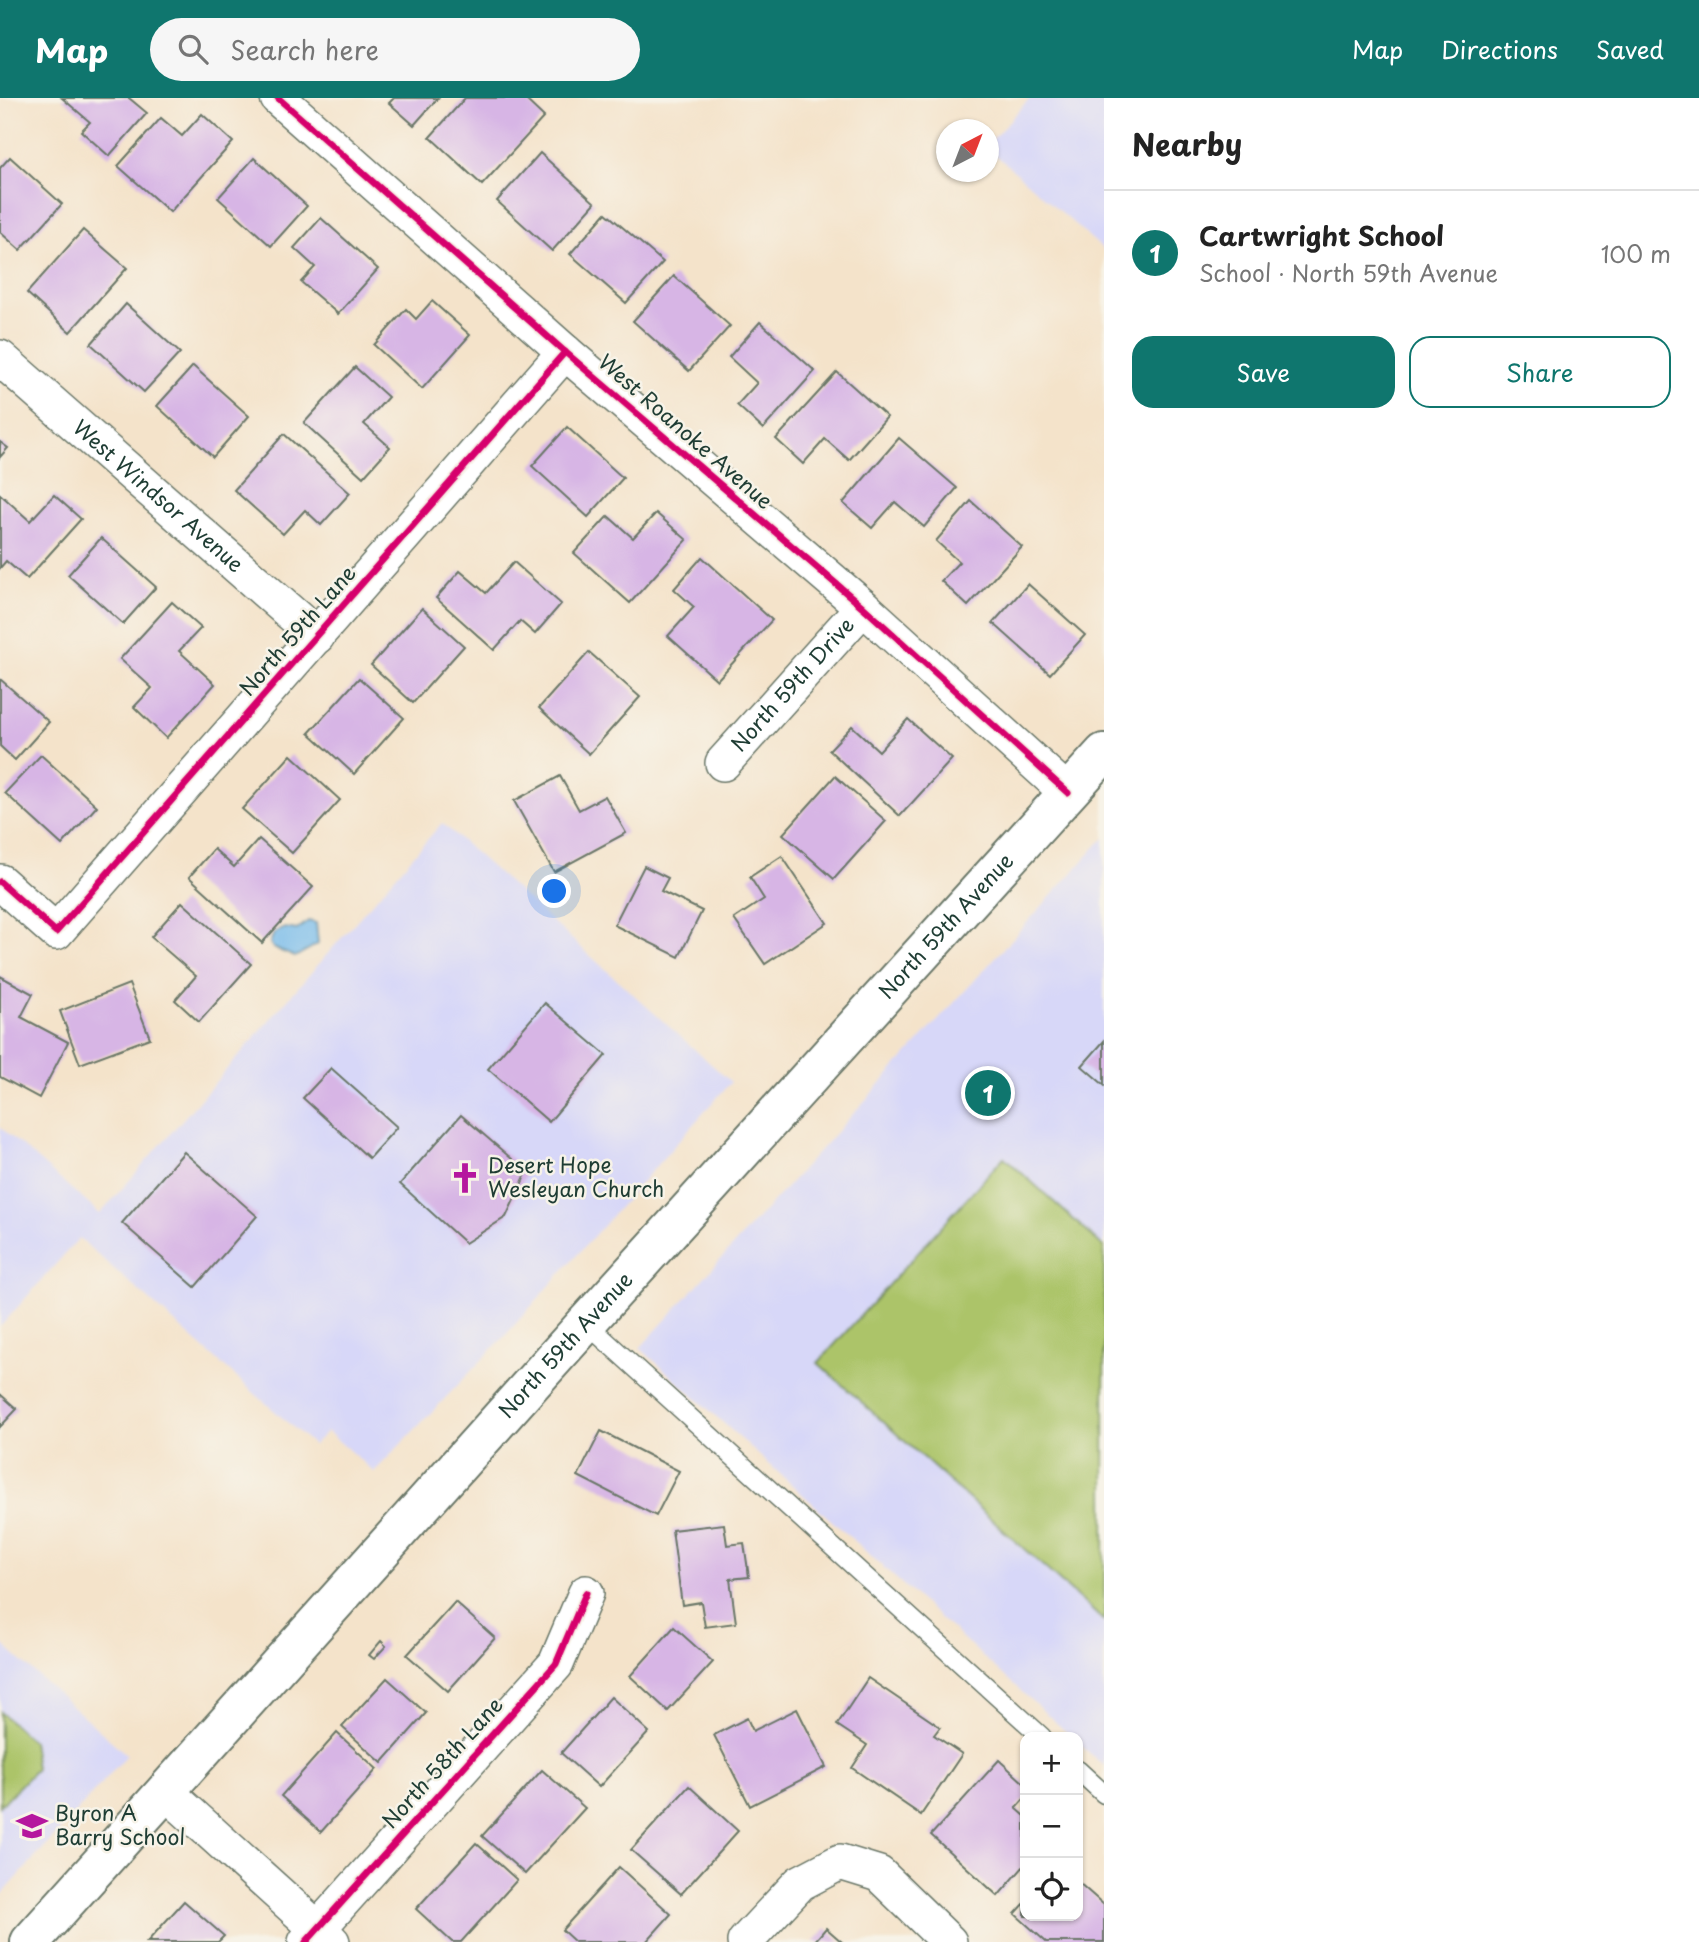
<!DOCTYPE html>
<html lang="en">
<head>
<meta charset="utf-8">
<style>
  :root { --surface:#fff; --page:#f6f6f6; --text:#222; --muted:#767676; --line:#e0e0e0; --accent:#0f766e }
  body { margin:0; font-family:"Playpen Sans",sans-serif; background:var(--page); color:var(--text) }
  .controls { position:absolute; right:21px; bottom:21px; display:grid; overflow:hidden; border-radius:14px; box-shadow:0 2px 5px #0004 }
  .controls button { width:63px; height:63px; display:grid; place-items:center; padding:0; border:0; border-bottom:2px solid var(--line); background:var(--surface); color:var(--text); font:35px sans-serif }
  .compass { position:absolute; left:936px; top:21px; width:63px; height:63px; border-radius:50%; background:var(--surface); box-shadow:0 2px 5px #0004; rotate:42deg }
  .you { position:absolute; left:555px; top:794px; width:24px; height:24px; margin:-18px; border:5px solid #fff; border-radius:50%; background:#1a73e8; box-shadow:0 0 0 10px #1a73e833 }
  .badge { display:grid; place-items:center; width:46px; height:46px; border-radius:50%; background:var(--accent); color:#fff; font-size:23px; font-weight:700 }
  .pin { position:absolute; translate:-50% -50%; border:4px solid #fff; box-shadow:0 2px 7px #0006 }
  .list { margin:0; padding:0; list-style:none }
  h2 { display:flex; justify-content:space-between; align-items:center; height:91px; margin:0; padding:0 28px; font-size:30px }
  h2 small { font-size:23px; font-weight:400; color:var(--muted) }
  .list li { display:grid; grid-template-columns:46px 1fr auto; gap:21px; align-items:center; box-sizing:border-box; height:126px; padding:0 28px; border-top:2px solid var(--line) }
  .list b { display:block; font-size:26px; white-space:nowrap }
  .list p { margin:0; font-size:23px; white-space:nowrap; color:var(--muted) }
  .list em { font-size:23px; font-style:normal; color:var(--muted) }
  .actions { display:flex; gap:14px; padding:21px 28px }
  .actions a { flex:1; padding:16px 0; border:2px solid var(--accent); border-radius:21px; text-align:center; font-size:24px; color:var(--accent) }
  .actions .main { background:var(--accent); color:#fff }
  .icon { flex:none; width:38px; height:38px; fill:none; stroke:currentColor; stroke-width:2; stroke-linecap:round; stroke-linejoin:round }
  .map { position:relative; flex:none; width:1104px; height:1844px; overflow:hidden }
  header { display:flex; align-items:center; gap:42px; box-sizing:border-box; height:98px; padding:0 35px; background:var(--accent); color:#fff }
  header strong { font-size:33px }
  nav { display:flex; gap:38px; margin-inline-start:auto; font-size:24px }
  .search { width:490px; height:63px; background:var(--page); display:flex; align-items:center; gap:18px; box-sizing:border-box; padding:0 24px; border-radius:38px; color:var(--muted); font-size:26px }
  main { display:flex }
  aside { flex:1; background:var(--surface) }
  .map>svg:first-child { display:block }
</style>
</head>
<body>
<header>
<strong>Map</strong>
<div class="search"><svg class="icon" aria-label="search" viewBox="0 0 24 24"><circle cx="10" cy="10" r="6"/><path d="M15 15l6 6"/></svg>Search here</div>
<nav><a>Map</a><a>Directions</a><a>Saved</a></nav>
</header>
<main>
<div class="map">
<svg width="1104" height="1844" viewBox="0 0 1104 1844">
  <rect width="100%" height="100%" fill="#f7f3e8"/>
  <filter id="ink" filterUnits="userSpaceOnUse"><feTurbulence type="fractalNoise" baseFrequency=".0143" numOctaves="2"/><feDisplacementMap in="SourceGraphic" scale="14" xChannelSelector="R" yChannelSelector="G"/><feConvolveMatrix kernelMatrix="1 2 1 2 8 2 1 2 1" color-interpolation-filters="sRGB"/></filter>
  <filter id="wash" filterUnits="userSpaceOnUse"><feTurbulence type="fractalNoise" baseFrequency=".00686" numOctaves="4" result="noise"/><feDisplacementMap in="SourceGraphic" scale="28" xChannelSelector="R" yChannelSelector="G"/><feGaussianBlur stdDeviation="1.57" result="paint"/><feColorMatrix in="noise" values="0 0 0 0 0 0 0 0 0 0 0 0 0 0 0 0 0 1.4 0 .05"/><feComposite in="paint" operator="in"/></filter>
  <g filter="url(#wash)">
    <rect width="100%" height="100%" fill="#f4e3ca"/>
    <!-- built -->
    <g fill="#d7d7f8">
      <polygon points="1030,0 1104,0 1104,152 989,51 989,45"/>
      <polygon points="442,725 731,984 503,1240 374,1374 327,1333 313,1347 79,1140 0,1229 0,1029 100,1116"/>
      <polygon points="1104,740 1104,1668 1078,1645 1078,1639 1072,1639 640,1250"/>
      <polygon points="0,1544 127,1657 0,1799"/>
    </g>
    <!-- green -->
    <g fill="#acc469" stroke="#66804e" stroke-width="2">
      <polygon points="1004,1059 1104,1149 1104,1523 818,1265"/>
      <polygon points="0,1614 32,1643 36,1671 0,1708"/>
    </g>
    <!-- water -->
    <polygon fill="#74baeb" stroke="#4a7c90" stroke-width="2" points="308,823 316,825 318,846 295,859 273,850 270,845 274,835 285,830 297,832"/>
    <g id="blocks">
      <!-- building -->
      <g fill="#d7b5e5">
        <polygon points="62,0 129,0 147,15 109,58 81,33 90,24"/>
        <polygon points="394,0 438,0 414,27 389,5"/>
        <polygon points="465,0 524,0 544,19 482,87 430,39"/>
        <polygon points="202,16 233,44 170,114 118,68 161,20 182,38"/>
        <polygon points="540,55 595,105 552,153 497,103"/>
        <polygon points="10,59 62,106 20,152 0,134 0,70"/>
        <polygon points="254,60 307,108 271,148 218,100"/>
        <polygon points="606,115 663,164 626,205 570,156"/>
        <polygon points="321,120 378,171 338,216 301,184 315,169 294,150"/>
        <polygon points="83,132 127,170 70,234 27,195"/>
        <polygon points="674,178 730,228 689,273 633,223"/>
        <polygon points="432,203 470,237 422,291 374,247 406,211 416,221"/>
        <polygon points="126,206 180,255 144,294 91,246"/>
        <polygon points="760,224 815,273 763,331 737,307 757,285 729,259"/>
        <polygon points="193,268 249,318 213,359 157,308"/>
        <polygon points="355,269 388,299 364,326 390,349 363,379 304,325"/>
        <polygon points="837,274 887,319 849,362 825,341 803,366 776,341"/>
        <polygon points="567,329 623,380 588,419 532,368"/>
        <polygon points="284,336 350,395 321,427 305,412 283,436 234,392"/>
        <polygon points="899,340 957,390 924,429 895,404 872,430 843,405"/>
        <polygon points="0,344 8,350 0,359"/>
        <polygon points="0,396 30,423 54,397 81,421 27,481 6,463 0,470"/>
        <polygon points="971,403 1022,449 968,508 941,483 959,464 936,443"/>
        <polygon points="656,415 687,442 630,505 574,455 608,418 633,440"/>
        <polygon points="101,440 156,489 123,526 68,477"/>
        <polygon points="702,459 772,522 717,582 668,538 694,509 674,491"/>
        <polygon points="514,464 561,506 535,536 520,523 494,552 436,500 460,473 486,495"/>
        <polygon points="1028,486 1085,537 1050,576 993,525"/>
        <polygon points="172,504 201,530 179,553 215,586 166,640 134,609 152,590 120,561"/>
        <polygon points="422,510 464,548 413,605 371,567"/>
        <polygon points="589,554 640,599 589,656 539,610"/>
        <polygon points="359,580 404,620 354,676 309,635"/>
        <polygon points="0,581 49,624 15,662 0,648"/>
        <polygon points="908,621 952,661 900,718 829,652 852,628 879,653"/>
        <polygon points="41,657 97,708 62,747 5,695"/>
        <polygon points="291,657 340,702 292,755 242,711"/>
        <polygon points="560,678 579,712 605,698 626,735 554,774 514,703"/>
        <polygon points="835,678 886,723 834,781 783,736"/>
        <polygon points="259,741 313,789 262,845 189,779 214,751 234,769"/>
        <polygon points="782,758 827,825 765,866 734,821 764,801 750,779"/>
        <polygon points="644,768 668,780 661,793 702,813 679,859 614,827"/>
        <polygon points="182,804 251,866 199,924 175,902 196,878 151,839"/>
        <polygon points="0,878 33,896 21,919 68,944 39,1000 0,979"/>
        <polygon points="129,886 150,940 80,966 60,913"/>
        <polygon points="545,905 606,957 549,1024 488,971"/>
        <polygon points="1104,943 1104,987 1082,968"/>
        <polygon points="331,970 397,1029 369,1060 303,1000"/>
        <polygon points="461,1017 527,1074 506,1119 465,1145 400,1086"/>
        <polygon points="184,1054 257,1118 195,1189 122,1125"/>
        <polygon points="0,1296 17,1311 0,1329"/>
        <polygon points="601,1333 679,1373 656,1418 578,1378"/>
        <polygon points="724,1426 727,1447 744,1445 749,1479 730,1481 736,1525 705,1529 701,1504 682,1507 672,1432"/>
        <polygon points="455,1504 495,1540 448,1593 407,1557"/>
        <polygon points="674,1529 713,1564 668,1613 630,1578"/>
        <polygon points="381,1543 386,1548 374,1561 369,1557"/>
        <polygon points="387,1580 426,1615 382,1665 342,1629"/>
        <polygon points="868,1580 940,1629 934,1637 962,1656 921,1717 852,1670 867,1647 837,1627"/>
        <polygon points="611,1599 649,1634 599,1689 561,1655"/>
        <polygon points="797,1611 826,1669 750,1708 714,1637 747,1620 753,1633"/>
        <polygon points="337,1635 377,1671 321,1734 281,1698"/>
        <polygon points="999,1662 1025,1686 1025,1700 1016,1710 1025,1718 1025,1767 998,1798 931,1737"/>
        <polygon points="542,1672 585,1710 525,1776 482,1738"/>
        <polygon points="689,1688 738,1733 681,1796 631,1752"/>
        <polygon points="476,1745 517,1782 461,1844 452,1844 416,1811"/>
        <polygon points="619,1769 671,1816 646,1844 575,1844 562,1832"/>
        <polygon points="1078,1784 1104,1807 1104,1844 1046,1844 1015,1816 1025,1805 1025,1818 1078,1818"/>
        <polygon points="184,1803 224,1838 218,1844 147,1844"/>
        <polygon points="826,1830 842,1844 814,1844"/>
      </g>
    </g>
  </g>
  <g filter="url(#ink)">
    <use href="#blocks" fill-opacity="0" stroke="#6a7768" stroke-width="2"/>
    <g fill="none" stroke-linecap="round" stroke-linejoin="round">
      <defs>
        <g id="lane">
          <polyline points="586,1225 1042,1639"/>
          <polyline points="1078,1672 1104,1696"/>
        </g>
        <g id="street">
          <polyline points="278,0 565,254 863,509 1068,695"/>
          <path id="s1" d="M 0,260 L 317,538"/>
          <path id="s2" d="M 723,665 L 863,509"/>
          <polyline points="0,784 56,834 565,254"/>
          <polyline points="165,1693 332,1844"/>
          <polyline points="306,1844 556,1566 586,1495"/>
          <polyline points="745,1844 800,1785 840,1764 879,1776 949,1844"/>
        </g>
        <g id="secondary">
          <path id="s3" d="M 30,1844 L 586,1225 L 1104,655"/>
        </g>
      </defs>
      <!-- lane casing -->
      <use href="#lane" stroke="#6a7768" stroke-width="21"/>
      <!-- street casing -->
      <use href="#street" stroke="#6a7768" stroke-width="38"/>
      <!-- secondary casing -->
      <use href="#secondary" stroke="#6a7768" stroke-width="42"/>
      <!-- lane -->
      <use href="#lane" stroke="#fff" stroke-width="18"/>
      <!-- street -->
      <use href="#street" stroke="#fff" stroke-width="35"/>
      <!-- secondary -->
      <use href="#secondary" stroke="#fff" stroke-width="38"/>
      <defs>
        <g id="cycleway">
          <polyline points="278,0 565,254 863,509 1068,695"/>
          <polyline points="0,784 56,834 565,254"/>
          <polyline points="306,1844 556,1566 586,1495"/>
        </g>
      </defs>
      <!-- cycleway casing -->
      <use href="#cycleway" stroke="#f7f3e8" stroke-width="11"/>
      <!-- cycleway -->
      <use href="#cycleway" stroke="#d6006c" stroke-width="7"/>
    </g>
  </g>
  <!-- icons -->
  <defs>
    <symbol id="church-bare" viewBox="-9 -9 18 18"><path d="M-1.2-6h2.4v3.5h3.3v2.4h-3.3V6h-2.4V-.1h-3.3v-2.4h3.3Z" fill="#b5179e" stroke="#f7f3e8" stroke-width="2.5" paint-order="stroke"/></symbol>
    <symbol id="school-bare" viewBox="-9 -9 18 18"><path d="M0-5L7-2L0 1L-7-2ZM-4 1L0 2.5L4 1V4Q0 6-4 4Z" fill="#b5179e" stroke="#f7f3e8" stroke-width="2.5" paint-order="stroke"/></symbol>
  </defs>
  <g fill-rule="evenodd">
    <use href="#church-bare" x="443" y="1058" width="44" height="44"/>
    <use href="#school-bare" x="10" y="1706" width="44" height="44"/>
  </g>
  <g text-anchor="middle" stroke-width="5" stroke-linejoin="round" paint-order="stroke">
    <!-- street labels -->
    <g font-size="21" fill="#1f3d34" stroke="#f7f3e8">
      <text transform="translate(685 334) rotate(41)" y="7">West Roanoke Avenue</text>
      <text dy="7" stroke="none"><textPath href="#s1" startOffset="210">West Windsor Avenue</textPath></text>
      <text transform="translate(298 533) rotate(-49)" y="7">North 59th Lane</text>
      <text dy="7" stroke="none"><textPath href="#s2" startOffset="105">North 59th Drive</textPath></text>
      <text dy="7" stroke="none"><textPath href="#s3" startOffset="1368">North 59th Avenue</textPath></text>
      <text dy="7" stroke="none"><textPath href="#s3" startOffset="802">North 59th Avenue</textPath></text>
      <text transform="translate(443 1665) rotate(-48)" y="7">North 58th Lane</text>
    </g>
    <!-- poi labels -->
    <g font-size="21" fill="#1f3d34" stroke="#f7f3e8" text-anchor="start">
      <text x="488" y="1075">Desert Hope<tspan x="488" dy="24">Wesleyan Church</tspan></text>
      <text x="55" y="1723">Byron A<tspan x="55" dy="24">Barry School</tspan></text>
    </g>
  </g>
</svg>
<div class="controls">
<button>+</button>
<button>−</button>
<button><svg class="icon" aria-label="locate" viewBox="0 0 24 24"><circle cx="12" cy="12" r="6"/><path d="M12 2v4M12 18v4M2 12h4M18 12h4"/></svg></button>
</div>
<svg class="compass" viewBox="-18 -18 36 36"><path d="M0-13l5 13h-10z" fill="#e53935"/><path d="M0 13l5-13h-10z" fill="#767676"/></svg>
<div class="you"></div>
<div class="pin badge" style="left:988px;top:995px">1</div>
</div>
<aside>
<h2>Nearby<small></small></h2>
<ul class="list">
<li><span class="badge">1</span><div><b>Cartwright School</b><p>School · North 59th Avenue</p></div><em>100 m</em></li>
</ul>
<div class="actions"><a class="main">Save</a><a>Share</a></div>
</aside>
</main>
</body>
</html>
